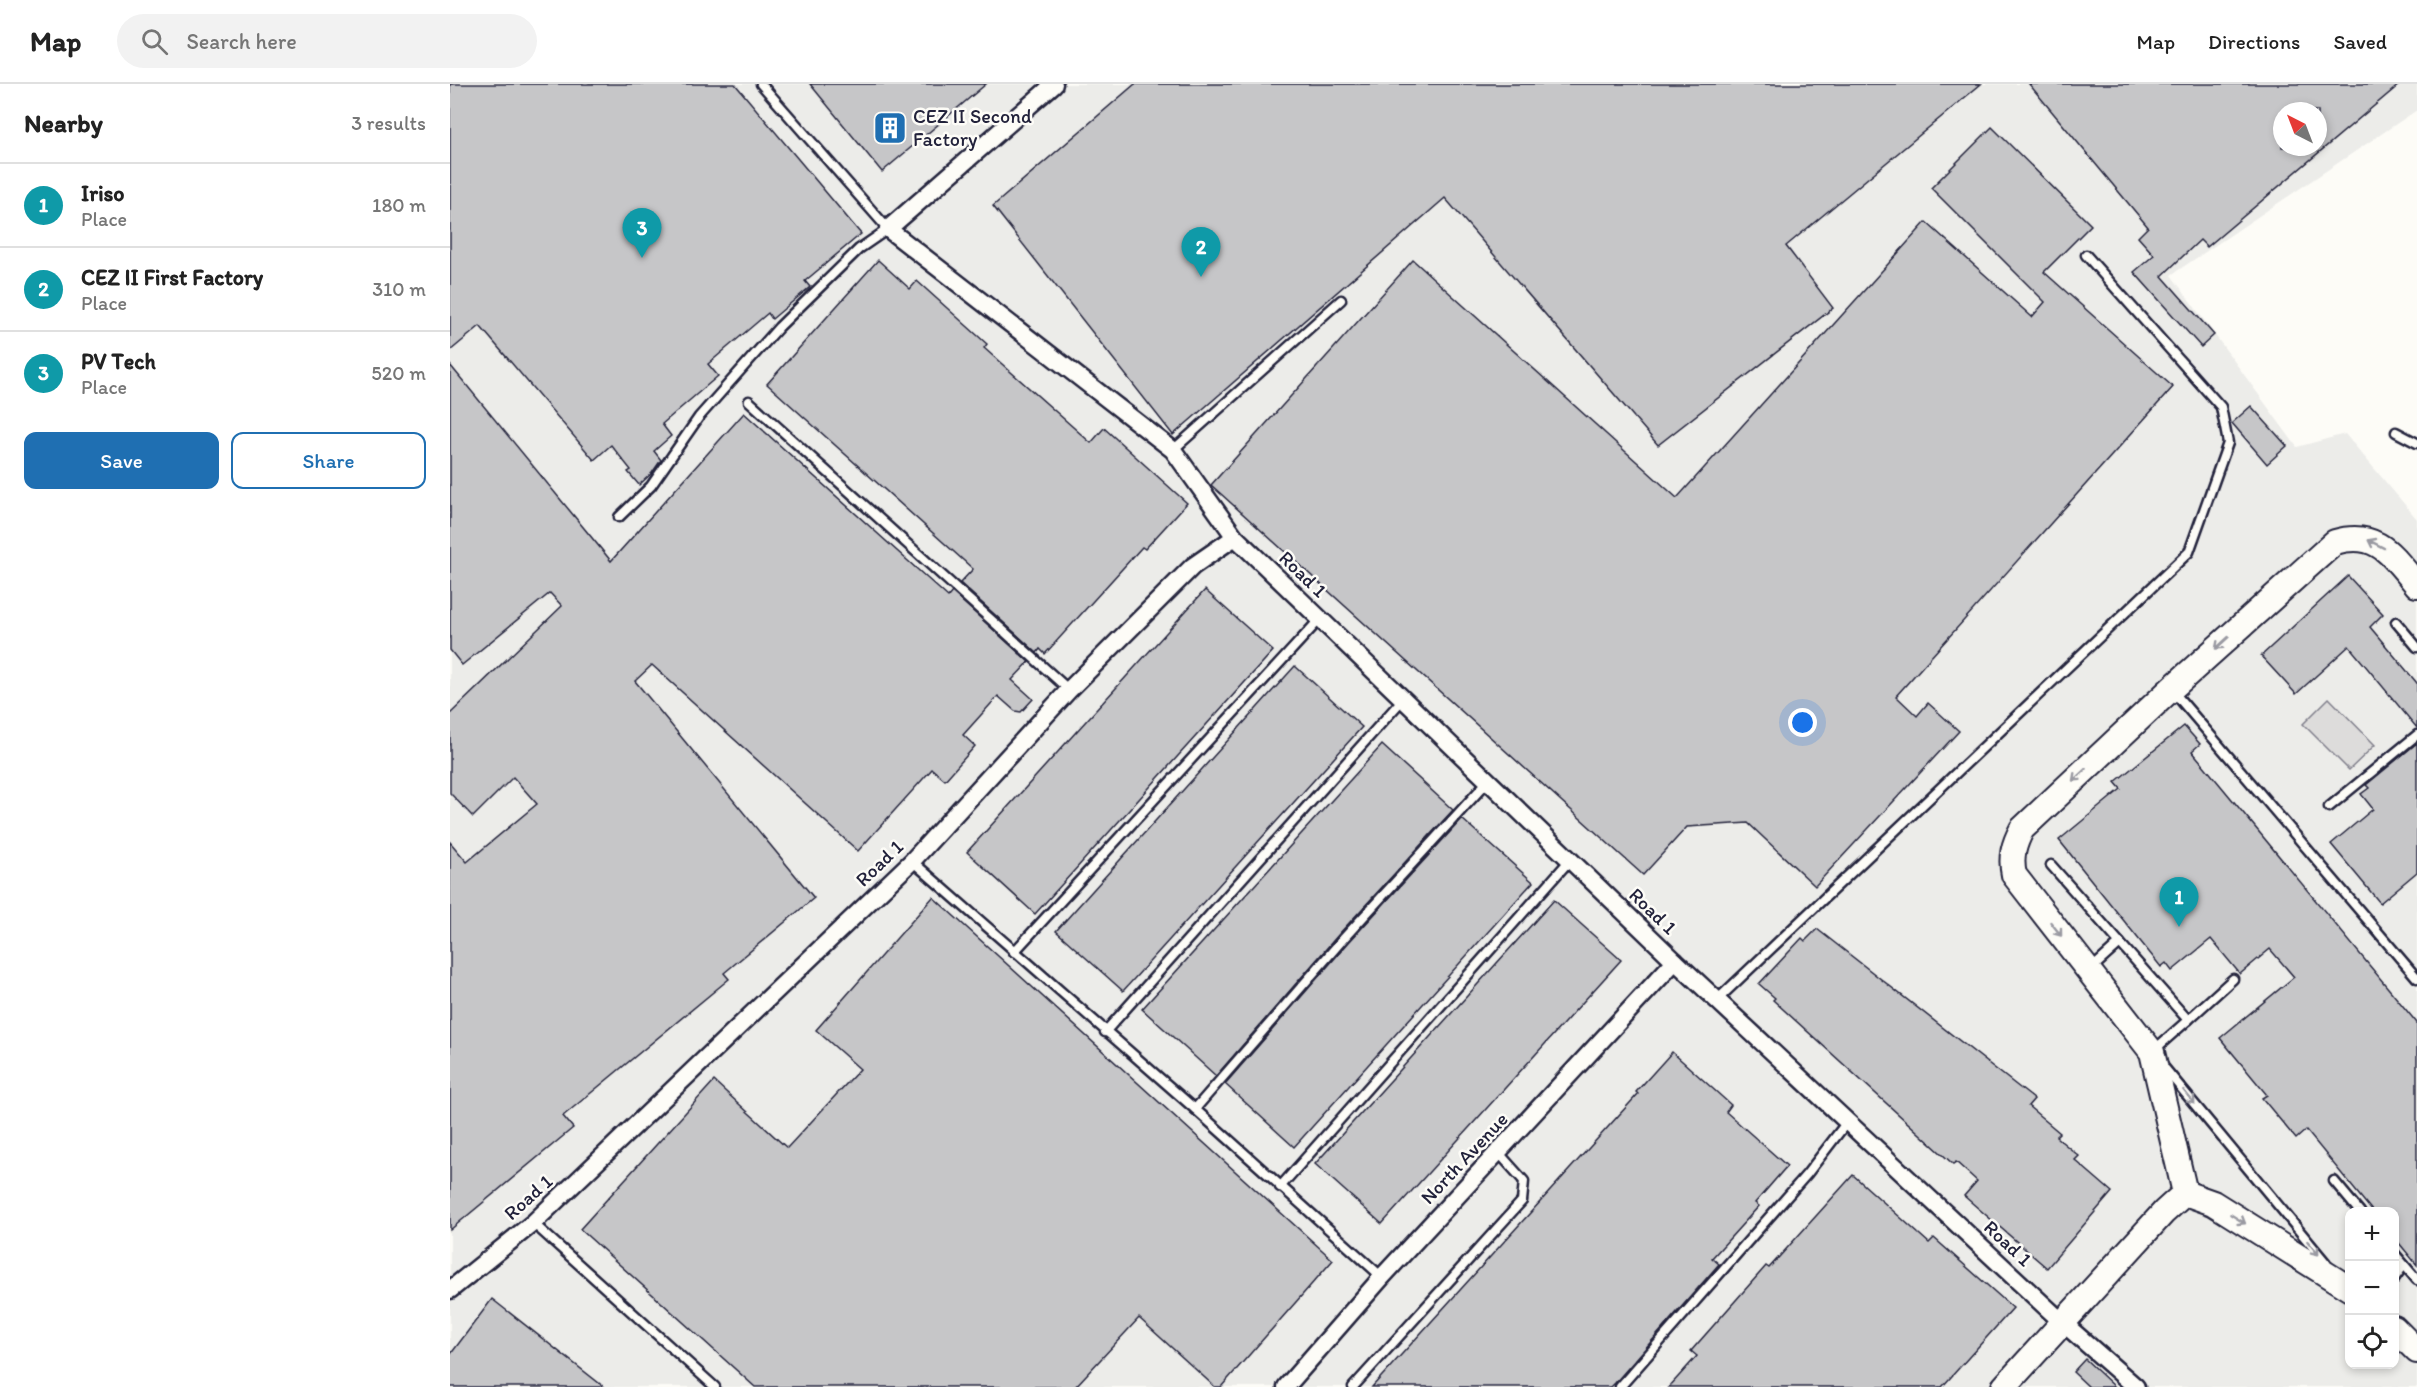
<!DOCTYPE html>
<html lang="en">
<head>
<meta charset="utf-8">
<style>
  :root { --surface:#fff; --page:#f2f2f2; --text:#222; --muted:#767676; --line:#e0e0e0; --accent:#1f6fb2 }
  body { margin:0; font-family:Itim,sans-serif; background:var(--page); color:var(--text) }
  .controls { position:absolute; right:18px; bottom:18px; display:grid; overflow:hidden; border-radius:12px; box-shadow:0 3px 9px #0003 }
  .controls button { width:54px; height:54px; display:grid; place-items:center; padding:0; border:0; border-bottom:2px solid var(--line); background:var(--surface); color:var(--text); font:30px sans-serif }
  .compass { position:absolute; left:1823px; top:18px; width:54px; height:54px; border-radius:50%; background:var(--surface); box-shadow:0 3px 9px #0003; rotate:318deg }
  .you { position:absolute; left:1353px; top:639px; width:21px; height:21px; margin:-15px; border:4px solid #fff; border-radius:50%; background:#1a73e8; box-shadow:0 0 0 9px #1a73e833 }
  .badge { display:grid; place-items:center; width:39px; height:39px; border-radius:50%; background:var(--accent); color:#fff; font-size:20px; font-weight:700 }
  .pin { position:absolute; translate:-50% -50px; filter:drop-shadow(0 2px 3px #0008) }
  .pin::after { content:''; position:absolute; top:32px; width:21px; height:18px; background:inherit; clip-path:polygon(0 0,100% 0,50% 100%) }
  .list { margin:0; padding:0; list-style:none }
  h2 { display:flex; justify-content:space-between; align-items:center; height:78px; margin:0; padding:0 24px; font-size:26px }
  h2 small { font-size:20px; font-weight:400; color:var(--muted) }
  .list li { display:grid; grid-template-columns:39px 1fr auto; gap:18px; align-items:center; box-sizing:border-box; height:84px; padding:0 24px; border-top:2px solid var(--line) }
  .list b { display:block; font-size:22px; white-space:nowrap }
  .list p { margin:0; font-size:20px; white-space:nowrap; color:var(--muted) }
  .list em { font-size:20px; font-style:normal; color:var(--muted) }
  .actions { display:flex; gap:12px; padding:18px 24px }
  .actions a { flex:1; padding:14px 0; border:2px solid var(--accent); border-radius:12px; text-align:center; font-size:21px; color:var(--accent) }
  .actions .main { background:var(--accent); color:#fff }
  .icon { flex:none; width:33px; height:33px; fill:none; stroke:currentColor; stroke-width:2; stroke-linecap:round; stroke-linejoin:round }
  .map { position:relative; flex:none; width:1967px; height:1303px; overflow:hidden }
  header { display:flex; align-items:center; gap:36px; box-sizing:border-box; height:84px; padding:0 30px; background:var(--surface); border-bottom:2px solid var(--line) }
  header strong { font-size:28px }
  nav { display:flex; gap:33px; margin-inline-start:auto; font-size:21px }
  .search { width:420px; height:54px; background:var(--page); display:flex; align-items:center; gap:15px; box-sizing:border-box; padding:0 21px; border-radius:33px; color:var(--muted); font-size:22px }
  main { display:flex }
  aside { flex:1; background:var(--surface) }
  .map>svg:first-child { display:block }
</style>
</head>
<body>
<header>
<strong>Map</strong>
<div class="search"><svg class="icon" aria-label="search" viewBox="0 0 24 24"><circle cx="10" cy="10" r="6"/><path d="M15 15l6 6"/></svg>Search here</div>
<nav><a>Map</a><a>Directions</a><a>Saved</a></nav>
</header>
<main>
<aside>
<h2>Nearby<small>3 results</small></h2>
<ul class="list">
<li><span class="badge" style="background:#0f9aa8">1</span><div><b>Iriso</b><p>Place</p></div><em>180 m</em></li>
<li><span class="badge" style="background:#0f9aa8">2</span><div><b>CEZ II First Factory</b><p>Place</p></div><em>310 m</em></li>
<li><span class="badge" style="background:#0f9aa8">3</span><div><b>PV Tech</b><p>Place</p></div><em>520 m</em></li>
</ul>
<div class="actions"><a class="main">Save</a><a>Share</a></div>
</aside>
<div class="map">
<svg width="1967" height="1303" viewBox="0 0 1967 1303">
  <rect width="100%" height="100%" fill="#fdfcf7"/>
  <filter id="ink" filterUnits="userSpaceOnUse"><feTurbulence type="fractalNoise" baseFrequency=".0167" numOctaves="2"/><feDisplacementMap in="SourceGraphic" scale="12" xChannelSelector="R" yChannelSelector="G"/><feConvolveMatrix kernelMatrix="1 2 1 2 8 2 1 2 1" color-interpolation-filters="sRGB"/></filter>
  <g filter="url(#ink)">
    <!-- built -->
    <path fill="#ecece9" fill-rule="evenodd" d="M 0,0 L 1967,0 L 1967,26 L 1721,191 L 1847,363 L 1895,350 L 1967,435 L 1967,1303 L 0,1303 ZM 1832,27 L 1868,27 L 1868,63 L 1832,63 ZM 1900,1128 L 1944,1128 L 1944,1280 L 1900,1280 Z"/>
    <!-- green -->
    <polygon fill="#dddcdb" stroke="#807f8b" stroke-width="1.5" points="1879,614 1925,661 1899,686 1853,640"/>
    <!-- building -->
    <g fill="#c6c6c8" stroke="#22223b" stroke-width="1.5" fill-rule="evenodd">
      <polygon points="0,0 285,0 411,150 355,197 360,203 322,235 318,229 258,280 268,292 212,340 221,352 204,367 211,376 202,389 189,401 178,388 181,386 161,361 144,376 30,242 0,267"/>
      <polygon points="360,0 536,0 432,88"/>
      <polygon points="685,0 1531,0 1336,162 1383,224 1208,361 995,114 723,351 543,122"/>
      <path d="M 1579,0 L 1950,0 L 1757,163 L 1750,156 L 1712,192 L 1764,251 L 1751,263 L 1684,188 L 1704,171 L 1688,153 L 1698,143 ZM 1832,27 L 1868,27 L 1868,63 L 1832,63 Z"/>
      <polygon points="1542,43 1641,141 1594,188 1723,303 1446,612 1467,632 1478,619 1509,647 1365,802 1298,739 1237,743 1193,791 761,401 963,176 1227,414 1476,138 1582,233 1595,218 1481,104"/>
      <polygon points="428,176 460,205 467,197 537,260 534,264 641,359 654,344 737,419 695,465 692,463 595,570 590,565 587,569 510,499 523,485 317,300"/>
      <polygon points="0,281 161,477 294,329 498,513 502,508 579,578 562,596 583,615 571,628 565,627 548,612 513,651 525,662 495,696 482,685 408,767 202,581 185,597 364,814 274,889 279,895 113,1032 123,1044 0,1146 0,758 17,778 87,720 63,693 23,733 0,709 0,630 112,522 100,509 12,581 0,566"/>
      <polygon points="1801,322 1837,362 1817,380 1782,339"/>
      <polygon points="1898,492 1933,530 1920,543 1967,599 1967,644 1899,562 1846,610 1811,572"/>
      <polygon points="755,506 823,567 585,830 517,768"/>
      <polygon points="845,582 912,643 673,907 606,847"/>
      <polygon points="1734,642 1750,660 1742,667 1967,939 1967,1181 1944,1153 1944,1128 1923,1128 1856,1046 1846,1055 1812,1014 1817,1011 1770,954 1844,893 1820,865 1790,890 1761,855 1722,887 1716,879 1711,883 1609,756 1671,705 1665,698"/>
      <polygon points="1967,659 1967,788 1930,819 1881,760 1923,725 1911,710 1919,704 1916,701"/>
      <polygon points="932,661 1003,726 889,850 766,992 692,925"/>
      <polygon points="1012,735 1083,798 844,1063 775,1000 899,858"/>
      <polygon points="483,813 883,1176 771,1303 765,1303 689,1234 625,1303 305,1303 130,1145 264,997 337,1064 410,985 366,946"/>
      <polygon points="1104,816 1171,876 932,1140 865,1080"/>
      <polygon points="1367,845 1584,1015 1578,1022 1610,1049 1606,1053 1629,1072 1625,1076 1662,1108 1597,1184 1514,1112 1527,1097 1506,1078 1503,1080 1323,916 1325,914 1309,900 1352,854 1355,857"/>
      <polygon points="1222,968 1281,1021 1276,1028 1337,1082 1305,1119 1309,1122 1262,1174 1269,1180 1165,1299 1161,1303 922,1303 1188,1010 1186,1008"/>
      <polygon points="1403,1091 1479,1159 1484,1154 1563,1224 1492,1303 1219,1303 1247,1272 1241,1267 1316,1182 1319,1184"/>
      <polygon points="42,1215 154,1303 0,1303 0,1271"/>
      <polygon points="1635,1275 1665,1303 1639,1303 1623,1288"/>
    </g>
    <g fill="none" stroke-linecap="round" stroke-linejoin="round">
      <defs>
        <g id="lane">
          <polyline points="299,317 619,606"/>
          <polyline points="1946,348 1967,359"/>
          <polyline points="723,366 891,216"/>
          <polyline points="169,433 201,402 249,333 329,243 409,165 438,145 311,0"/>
          <polyline points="1946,538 1967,563"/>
          <polyline points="1722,606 1967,894"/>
          <polyline points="1879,723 1967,651"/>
          <polyline points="462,777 745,1025 932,1193"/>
          <polyline points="1601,781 1738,936 1704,966"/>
          <polyline points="564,868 870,535"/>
          <polyline points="1639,887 1670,859"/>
          <polyline points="1267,916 1739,468 1778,359 1771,323 1636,171"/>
          <polyline points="1738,936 1783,895"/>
          <polyline points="655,948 953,615"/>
          <polyline points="1712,981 1876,1179"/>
          <polyline points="745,1025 894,854 1038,697"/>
          <polyline points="1884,1097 1910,1128"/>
          <polyline points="830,1103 1120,776"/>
          <polyline points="83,1139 265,1303"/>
          <polyline points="1944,1169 1967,1196"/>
          <polyline points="1944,1195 1954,1181"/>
          <polyline points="903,1303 1072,1117 1074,1097 1048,1068"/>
          <polyline points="1170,1303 1357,1090 1397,1038"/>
        </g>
        <g id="street">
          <polyline points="604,0 438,145 723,366 785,453 1225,877 1612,1238 1686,1303"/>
          <polyline points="0,1206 83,1139 462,777 619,606 743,482 785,453"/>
          <polyline points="836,1303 932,1193 1225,877"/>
        </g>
        <g id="secondary">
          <path d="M 1735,1109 L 1702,968 L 1564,791 C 1560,773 1564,760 1572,745 L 1721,605 L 1885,458 C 1928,446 1942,472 1967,501"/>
          <polyline points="1735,1109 1763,1119 1900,1205"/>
          <polyline points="1944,1244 1967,1267"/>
          <polyline points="1554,1303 1714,1128 1735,1109"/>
        </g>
      </defs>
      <!-- lane casing -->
      <use href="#lane" stroke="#22223b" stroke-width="13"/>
      <!-- street casing -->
      <use href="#street" stroke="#22223b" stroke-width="21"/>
      <!-- secondary casing -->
      <use href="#secondary" stroke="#22223b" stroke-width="28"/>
      <!-- lane -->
      <use href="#lane" stroke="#fdfcf7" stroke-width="8"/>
      <!-- street -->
      <use href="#street" stroke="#fdfcf7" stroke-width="16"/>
      <!-- secondary -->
      <use href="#secondary" stroke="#fdfcf7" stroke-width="24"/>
    </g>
    <!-- one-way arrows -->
    <defs><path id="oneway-shaft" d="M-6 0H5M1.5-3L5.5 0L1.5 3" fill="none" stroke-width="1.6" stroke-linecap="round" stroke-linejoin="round" transform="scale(1.5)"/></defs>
    <g stroke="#9a9aa2">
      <use href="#oneway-shaft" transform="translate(1926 460) rotate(-153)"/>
      <use href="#oneway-shaft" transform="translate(1772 559) rotate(138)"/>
      <use href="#oneway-shaft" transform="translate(1629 691) rotate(137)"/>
      <use href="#oneway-shaft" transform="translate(1606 845) rotate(52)"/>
      <use href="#oneway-shaft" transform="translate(1739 1013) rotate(51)"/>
      <use href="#oneway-shaft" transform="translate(1788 1135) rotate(32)"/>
      <use href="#oneway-shaft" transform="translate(1863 1164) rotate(51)"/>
    </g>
  </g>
  <!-- icons -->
  <defs>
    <symbol id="building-square" viewBox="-11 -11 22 22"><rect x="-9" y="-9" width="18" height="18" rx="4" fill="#1f6fb2" stroke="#fdfcf7"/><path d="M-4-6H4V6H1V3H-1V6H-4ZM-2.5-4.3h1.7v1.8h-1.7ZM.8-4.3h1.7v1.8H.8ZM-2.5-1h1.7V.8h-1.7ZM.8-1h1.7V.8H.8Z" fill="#fff"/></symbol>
  </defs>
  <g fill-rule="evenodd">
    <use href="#building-square" x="421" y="25" width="38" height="38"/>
  </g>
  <g text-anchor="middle" stroke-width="5" stroke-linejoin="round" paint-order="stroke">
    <!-- poi labels -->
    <g font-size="20" fill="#22223b" stroke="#fdfcf7" text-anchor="start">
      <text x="463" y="39">CEZ II Second<tspan x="463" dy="23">Factory</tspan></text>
    </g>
    <!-- street labels -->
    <g font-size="20" fill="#22223b" stroke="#fdfcf7">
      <text transform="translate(853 490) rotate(44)" y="7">Road 1</text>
      <text transform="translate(429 779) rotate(-44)" y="7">Road 1</text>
      <text transform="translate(1203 827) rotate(44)" y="7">Road 1</text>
      <text transform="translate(1014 1074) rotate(-47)" y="7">North Avenue</text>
      <text transform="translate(78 1113) rotate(-42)" y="7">Road 1</text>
      <text transform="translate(1558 1159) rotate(43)" y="7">Road 1</text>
    </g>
  </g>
</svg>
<div class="controls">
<button>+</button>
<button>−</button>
<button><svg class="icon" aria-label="locate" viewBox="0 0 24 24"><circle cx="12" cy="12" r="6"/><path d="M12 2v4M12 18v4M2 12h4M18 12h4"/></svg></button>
</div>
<svg class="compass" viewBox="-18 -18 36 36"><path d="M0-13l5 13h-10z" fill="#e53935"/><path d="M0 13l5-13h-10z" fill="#767676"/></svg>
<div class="you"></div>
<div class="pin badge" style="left:1729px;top:843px;background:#0f9aa8">1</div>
<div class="pin badge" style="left:751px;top:193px;background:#0f9aa8">2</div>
<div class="pin badge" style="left:192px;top:174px;background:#0f9aa8">3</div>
</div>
</main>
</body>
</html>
